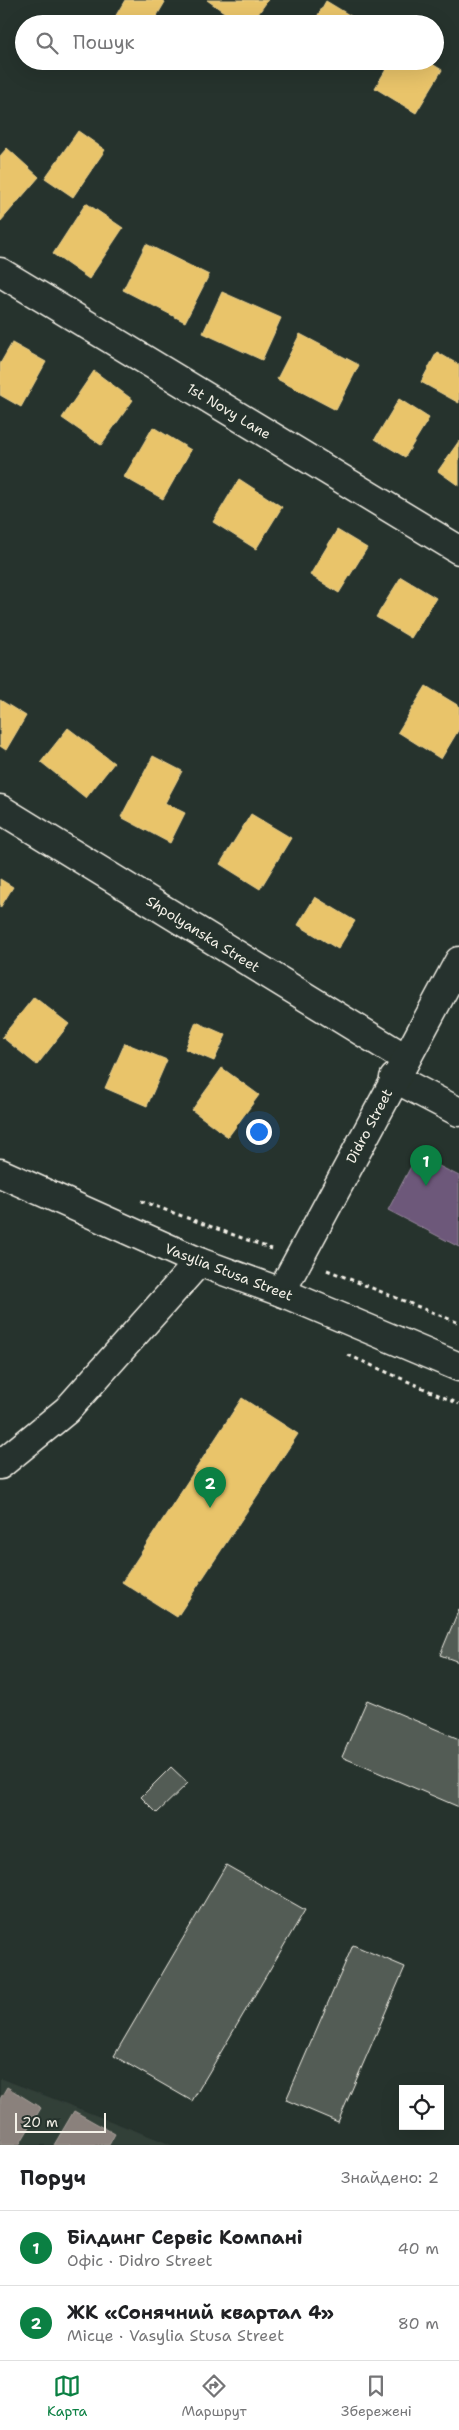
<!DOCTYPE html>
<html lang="uk">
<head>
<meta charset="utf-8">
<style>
  :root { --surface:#fff; --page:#f2f2f2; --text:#202124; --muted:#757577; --line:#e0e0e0; --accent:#0b8043 }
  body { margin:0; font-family:"Shantell Sans",sans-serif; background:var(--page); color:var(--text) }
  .controls { position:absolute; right:15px; bottom:15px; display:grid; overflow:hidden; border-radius:0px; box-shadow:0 5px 20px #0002 }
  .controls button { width:45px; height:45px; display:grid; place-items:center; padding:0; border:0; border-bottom:1px solid var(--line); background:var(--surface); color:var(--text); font:25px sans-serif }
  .scale { position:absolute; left:15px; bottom:12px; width:91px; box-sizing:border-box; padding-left:5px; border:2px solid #f4f1e8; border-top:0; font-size:14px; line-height:18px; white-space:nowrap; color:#f4f1e8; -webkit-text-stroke:4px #26332d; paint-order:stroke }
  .you { position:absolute; left:258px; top:1131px; width:18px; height:18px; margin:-12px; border:4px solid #fff; border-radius:50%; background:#1a73e8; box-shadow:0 0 0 8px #1a73e833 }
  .badge { display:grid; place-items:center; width:32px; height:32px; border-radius:50%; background:var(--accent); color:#fff; font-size:16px; font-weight:700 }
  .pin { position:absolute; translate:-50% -41px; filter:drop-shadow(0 1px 2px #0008) }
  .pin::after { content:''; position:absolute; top:26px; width:18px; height:15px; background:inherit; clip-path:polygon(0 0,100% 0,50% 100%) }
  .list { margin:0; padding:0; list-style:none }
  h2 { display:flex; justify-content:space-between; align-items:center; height:65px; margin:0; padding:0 20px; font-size:21px }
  h2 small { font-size:16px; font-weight:400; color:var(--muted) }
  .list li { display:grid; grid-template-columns:32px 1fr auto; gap:15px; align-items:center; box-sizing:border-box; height:75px; padding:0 20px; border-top:1px solid var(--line) }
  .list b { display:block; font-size:19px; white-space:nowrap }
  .list p { margin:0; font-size:16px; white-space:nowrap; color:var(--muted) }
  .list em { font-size:16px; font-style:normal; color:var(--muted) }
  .icon { flex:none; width:28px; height:28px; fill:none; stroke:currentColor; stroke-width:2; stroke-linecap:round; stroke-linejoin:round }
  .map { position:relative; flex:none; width:459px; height:2145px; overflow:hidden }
  .search { position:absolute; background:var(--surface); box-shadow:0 5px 20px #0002; left:15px; right:15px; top:15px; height:55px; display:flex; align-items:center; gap:12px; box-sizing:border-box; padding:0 18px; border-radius:28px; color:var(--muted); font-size:19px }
  .sheet { height:215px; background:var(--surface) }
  nav { display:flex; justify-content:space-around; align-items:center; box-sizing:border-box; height:70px; border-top:1px solid var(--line); background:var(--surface); font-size:14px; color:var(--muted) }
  nav a { display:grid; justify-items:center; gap:2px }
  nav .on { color:var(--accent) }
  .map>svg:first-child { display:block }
</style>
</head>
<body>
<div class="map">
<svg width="459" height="2145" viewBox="0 0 459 2145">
  <rect width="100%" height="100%" fill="#26332d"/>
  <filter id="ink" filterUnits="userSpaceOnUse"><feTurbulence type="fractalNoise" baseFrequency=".02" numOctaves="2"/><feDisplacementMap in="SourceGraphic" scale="10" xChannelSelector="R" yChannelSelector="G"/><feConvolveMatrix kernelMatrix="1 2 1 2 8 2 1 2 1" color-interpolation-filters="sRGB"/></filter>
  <g filter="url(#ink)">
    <!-- built -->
    <polygon fill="#333f39" points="0,2078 172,2145 0,2145"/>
    <!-- homes -->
    <g fill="#e9c46a" stroke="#ecd290">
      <polygon points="125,0 163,0 165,2 152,24 111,24"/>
      <polygon points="207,0 268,0 251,24 241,24"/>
      <polygon points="326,1 364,24 313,24"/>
      <polygon points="391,61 427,61 442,70 416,113 375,88"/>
      <polygon points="78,131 105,150 73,197 45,178"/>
      <polygon points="7,148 39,177 0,222 0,156"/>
      <polygon points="86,203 123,228 89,279 53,254"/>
      <polygon points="146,244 209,275 185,322 123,290"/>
      <polygon points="222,292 281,318 262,360 203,333"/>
      <polygon points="300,334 359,365 336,410 277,379"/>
      <polygon points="12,343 46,362 21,407 0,395 0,364"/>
      <polygon points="437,352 459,365 459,403 421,382"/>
      <polygon points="94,371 133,400 101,445 62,418"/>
      <polygon points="399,399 429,418 405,457 375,439"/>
      <polygon points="153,427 191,450 163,499 124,477"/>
      <polygon points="459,441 459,486 438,471"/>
      <polygon points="239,479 282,507 256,549 213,522"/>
      <polygon points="337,530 367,548 339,593 310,575"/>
      <polygon points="401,577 436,598 411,638 376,617"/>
      <polygon points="426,686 459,706 459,729 441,759 398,732"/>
      <polygon points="0,700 26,716 6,750 0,746"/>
      <polygon points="68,728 114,763 86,798 41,762"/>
      <polygon points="153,756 182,771 165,803 185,813 170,843 121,817"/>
      <polygon points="251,814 291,838 260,889 220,864"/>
      <polygon points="0,879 13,887 0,908"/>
      <polygon points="315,897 355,921 338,949 298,925"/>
      <polygon points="34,997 69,1024 37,1065 2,1037"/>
      <polygon points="196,1022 226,1035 214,1061 185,1049"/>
      <polygon points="125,1043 167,1060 147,1106 105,1088"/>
      <polygon points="222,1068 259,1095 228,1137 192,1110"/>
      <polygon points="242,1398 298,1434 177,1617 122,1582"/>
    </g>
    <!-- offices -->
    <polygon fill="#6d597a" stroke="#96879b" points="417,1155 459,1176 459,1247 388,1210"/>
    <!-- industry -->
    <g fill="#8a817c" stroke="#aaa39c">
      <polygon points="7,2087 41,2108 19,2145 0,2145 0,2099"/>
      <polygon points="74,2111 115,2134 109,2145 54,2145"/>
    </g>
    <!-- building -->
    <g fill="#525c55" stroke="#f4f1e8">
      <polygon points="459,1609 459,1662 440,1655"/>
      <polygon points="367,1700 459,1739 459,1807 342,1757"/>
      <polygon points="171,1767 188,1783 157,1813 141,1797"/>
      <polygon points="226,1865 305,1910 192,2101 114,2056"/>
      <polygon points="353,1945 405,1967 338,2122 286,2100"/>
    </g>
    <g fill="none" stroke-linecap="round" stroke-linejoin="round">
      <defs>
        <g id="minor">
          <polyline points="0,272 459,550"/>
          <polyline points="0,809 405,1058"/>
          <polyline points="394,1078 459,1112"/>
          <polyline points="0,1173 199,1262 281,1292 459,1367"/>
          <polyline points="281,1292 459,961"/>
          <polyline points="0,1465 67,1410 199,1262"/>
        </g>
      </defs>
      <!-- minor casing -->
      <use href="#minor" stroke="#f4f1e8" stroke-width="31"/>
      <!-- path -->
      <g stroke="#f4f1e8" stroke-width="3" stroke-dasharray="4 4" stroke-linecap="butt">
        <polyline points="141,1201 272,1249"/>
        <polyline points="327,1270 459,1323"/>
        <polyline points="348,1355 459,1404"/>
      </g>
      <!-- minor -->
      <use href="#minor" stroke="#26332d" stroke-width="28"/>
    </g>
  </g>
  <g text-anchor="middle" stroke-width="5" stroke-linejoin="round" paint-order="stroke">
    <!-- street labels -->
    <g font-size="14" fill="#f4f1e8" stroke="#26332d">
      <text transform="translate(229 411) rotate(31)" y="5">1st Novy Lane</text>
      <text transform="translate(203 934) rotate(32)" y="5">Shpolyanska Street</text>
      <text transform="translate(369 1126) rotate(-62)" y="5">Didro Street</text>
      <text transform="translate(229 1272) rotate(21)" y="5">Vasylia Stusa Street</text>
    </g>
  </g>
</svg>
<div class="controls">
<button><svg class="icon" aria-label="locate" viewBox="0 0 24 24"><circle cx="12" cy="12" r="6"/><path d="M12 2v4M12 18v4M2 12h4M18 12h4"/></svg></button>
</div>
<div class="scale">20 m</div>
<div class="you"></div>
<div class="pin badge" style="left:426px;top:1186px">1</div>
<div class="pin badge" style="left:210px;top:1508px">2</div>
<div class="search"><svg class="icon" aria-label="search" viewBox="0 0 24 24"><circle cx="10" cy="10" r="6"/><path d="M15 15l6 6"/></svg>Пошук</div>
</div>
<section class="sheet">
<h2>Поруч<small>Знайдено: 2</small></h2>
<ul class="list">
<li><span class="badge">1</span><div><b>Білдинг Сервіс Компані</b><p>Офіс · Didro Street</p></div><em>40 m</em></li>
<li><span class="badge">2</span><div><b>ЖК «Сонячний квартал 4»</b><p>Місце · Vasylia Stusa Street</p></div><em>80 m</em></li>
</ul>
</section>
<nav>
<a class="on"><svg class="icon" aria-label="map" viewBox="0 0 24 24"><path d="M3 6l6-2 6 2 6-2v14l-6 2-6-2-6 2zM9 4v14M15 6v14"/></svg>Карта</a>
<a><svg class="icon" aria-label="directions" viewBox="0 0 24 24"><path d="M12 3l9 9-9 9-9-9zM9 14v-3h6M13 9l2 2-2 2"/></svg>Маршрут</a>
<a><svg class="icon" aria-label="saved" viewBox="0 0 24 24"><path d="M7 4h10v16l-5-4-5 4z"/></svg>Збережені</a>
</nav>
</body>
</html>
